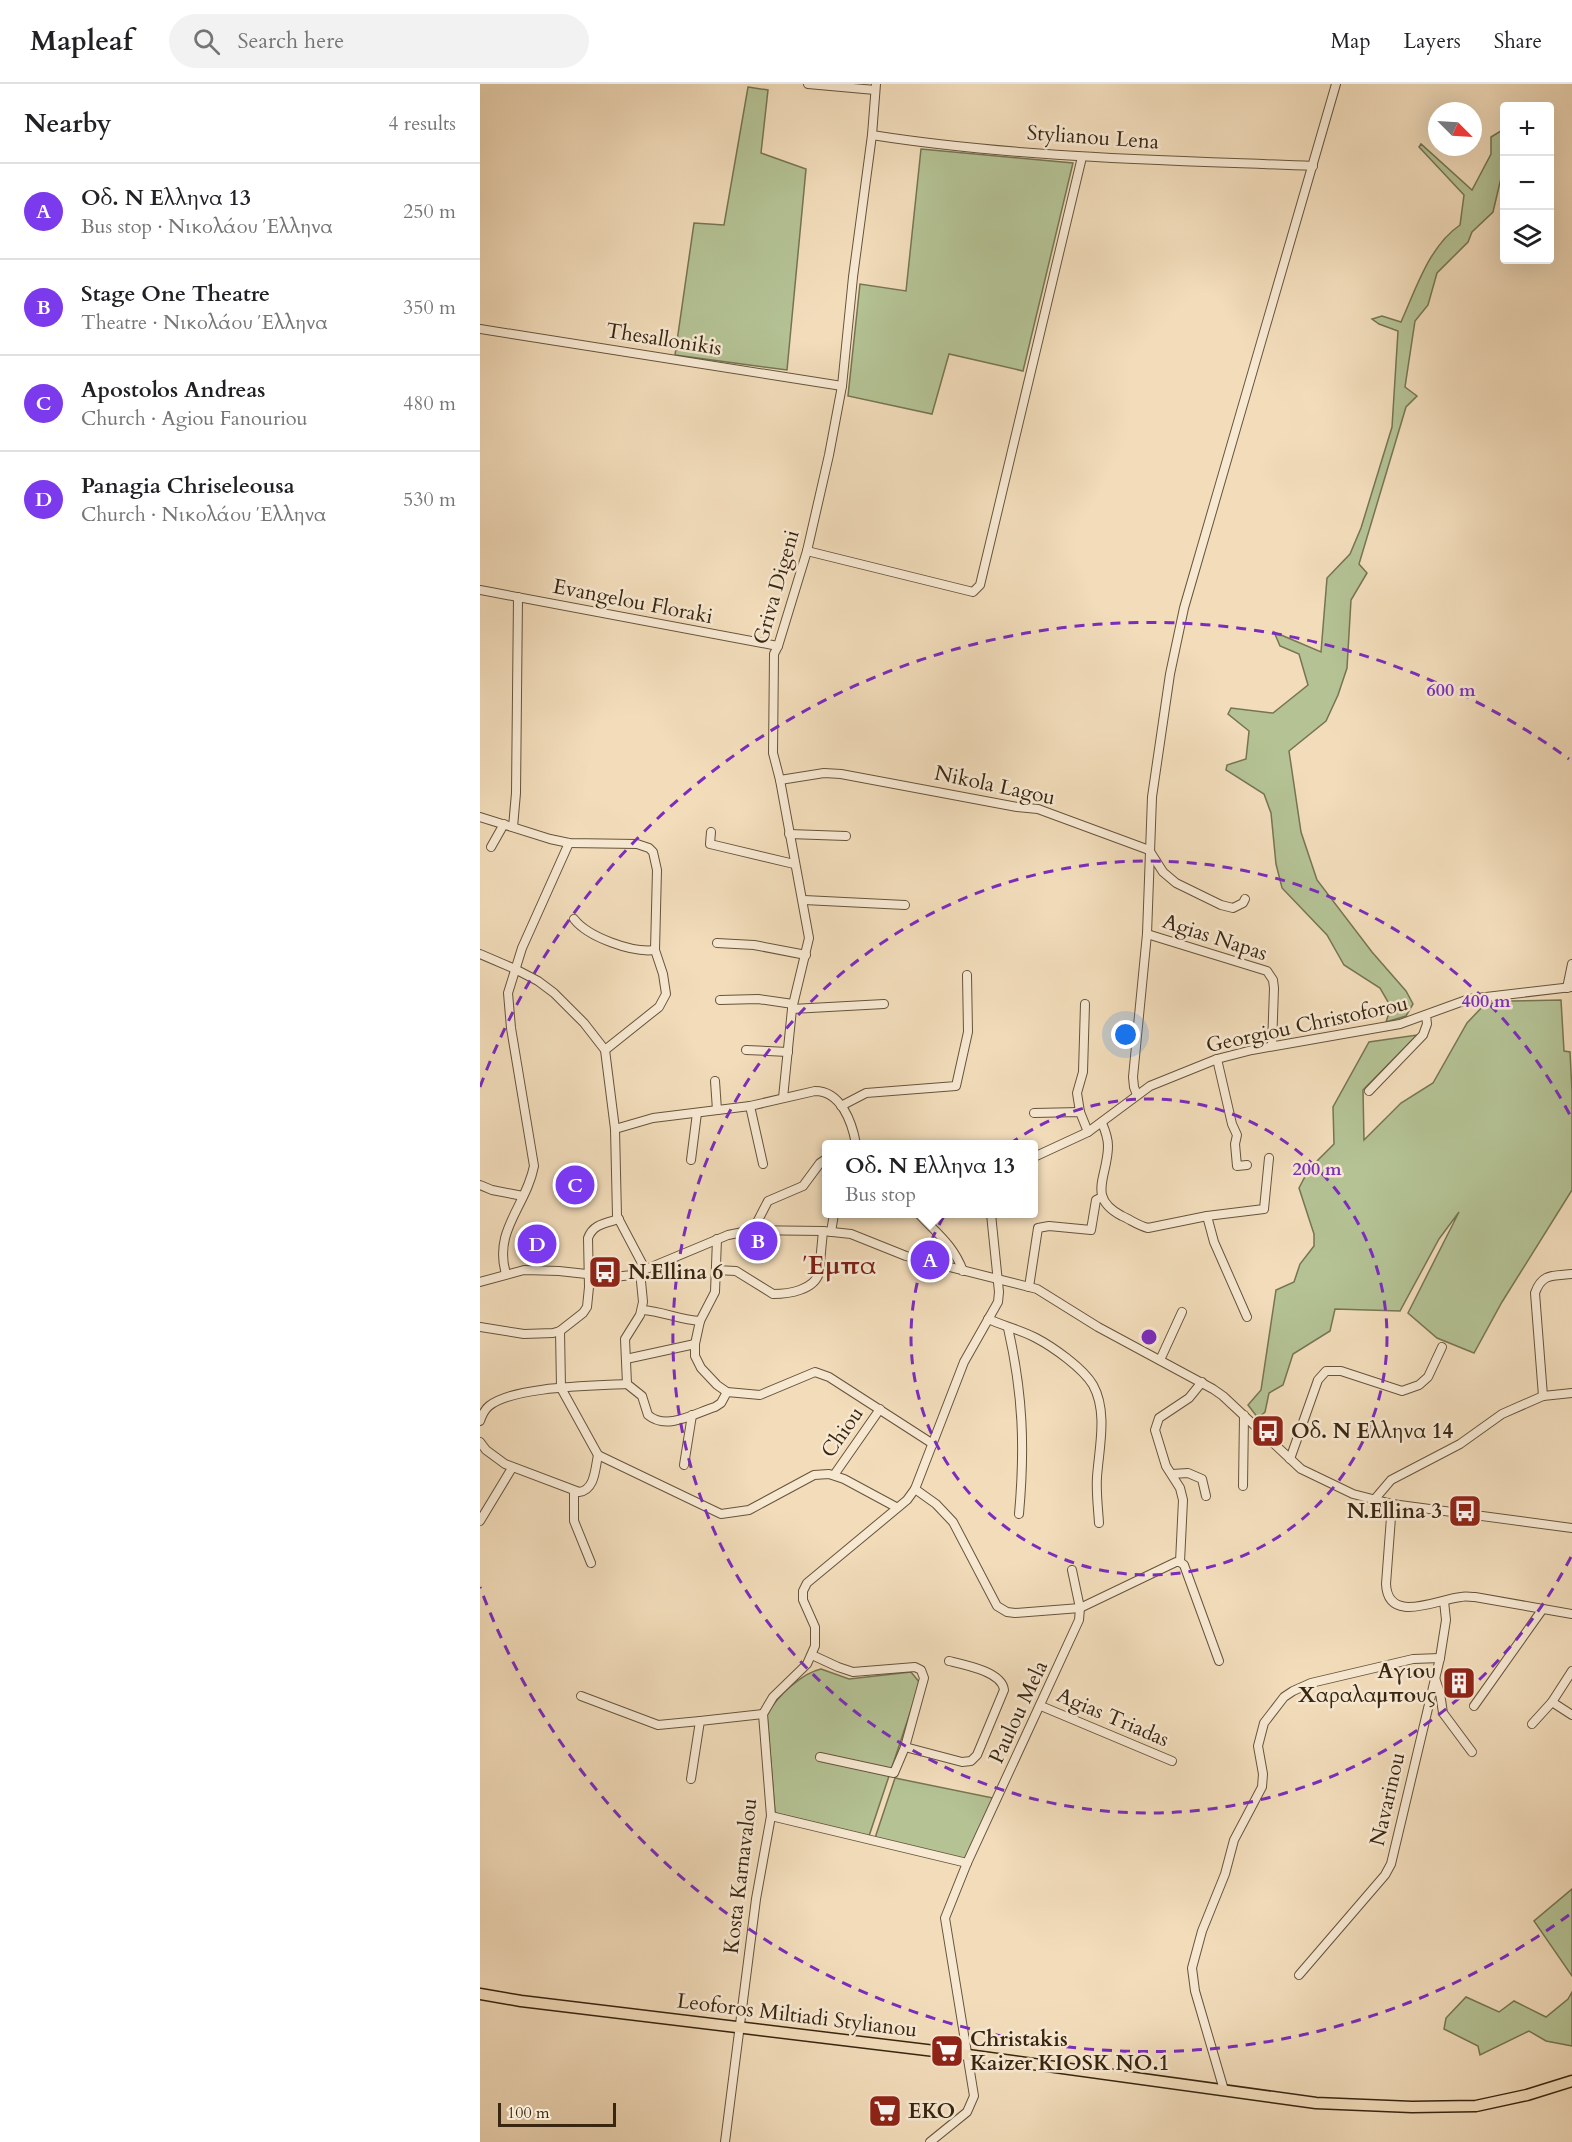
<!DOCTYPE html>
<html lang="en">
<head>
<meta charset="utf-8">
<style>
  :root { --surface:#fff; --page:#f2f2f2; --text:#202124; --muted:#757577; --line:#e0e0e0; --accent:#7c3aed }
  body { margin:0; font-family:Cardo,serif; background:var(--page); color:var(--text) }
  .controls { position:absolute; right:18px; top:18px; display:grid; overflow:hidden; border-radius:6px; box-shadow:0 6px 24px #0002 }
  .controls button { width:54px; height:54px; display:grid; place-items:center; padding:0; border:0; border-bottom:2px solid var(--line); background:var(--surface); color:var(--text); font:30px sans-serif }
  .compass { position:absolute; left:948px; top:18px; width:54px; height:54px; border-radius:50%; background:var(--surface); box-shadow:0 6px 24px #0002; rotate:114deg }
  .scale { position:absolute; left:18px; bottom:15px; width:118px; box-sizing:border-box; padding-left:6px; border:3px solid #382611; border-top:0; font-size:16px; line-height:21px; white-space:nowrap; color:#382611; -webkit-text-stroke:4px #f7e8d2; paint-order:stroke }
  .you { position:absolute; left:646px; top:951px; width:21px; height:21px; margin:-15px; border:4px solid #fff; border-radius:50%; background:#1a73e8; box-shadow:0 0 0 9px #1a73e833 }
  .badge { display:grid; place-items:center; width:39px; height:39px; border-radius:50%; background:var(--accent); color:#fff; font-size:20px; font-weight:700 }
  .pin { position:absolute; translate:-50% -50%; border:3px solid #fff; box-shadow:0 2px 6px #0006 }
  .popup { position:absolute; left:342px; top:1056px; width:216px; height:78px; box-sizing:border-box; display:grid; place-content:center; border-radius:6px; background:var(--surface); filter:drop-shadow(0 2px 4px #0005); font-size:20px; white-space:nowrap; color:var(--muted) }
  .popup b { font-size:22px; color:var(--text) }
  .popup::after { content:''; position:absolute; left:50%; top:100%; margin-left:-12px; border:12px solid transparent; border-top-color:var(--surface) }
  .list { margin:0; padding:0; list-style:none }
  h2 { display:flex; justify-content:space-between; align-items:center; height:78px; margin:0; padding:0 24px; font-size:26px }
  h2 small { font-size:20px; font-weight:400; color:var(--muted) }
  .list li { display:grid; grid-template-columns:39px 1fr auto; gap:18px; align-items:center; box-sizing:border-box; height:96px; padding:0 24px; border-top:2px solid var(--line) }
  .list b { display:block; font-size:22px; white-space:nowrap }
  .list p { margin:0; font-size:20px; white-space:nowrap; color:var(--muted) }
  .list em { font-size:20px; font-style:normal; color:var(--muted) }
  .icon { flex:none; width:33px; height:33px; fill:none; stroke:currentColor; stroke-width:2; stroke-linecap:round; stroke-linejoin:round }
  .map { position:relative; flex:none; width:1092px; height:2058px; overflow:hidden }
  header { display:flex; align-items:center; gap:36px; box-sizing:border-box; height:84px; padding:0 30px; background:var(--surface); border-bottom:2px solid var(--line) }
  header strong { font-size:28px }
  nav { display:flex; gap:33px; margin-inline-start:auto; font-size:21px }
  .search { width:420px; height:54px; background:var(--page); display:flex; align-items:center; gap:15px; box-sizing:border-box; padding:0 21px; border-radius:33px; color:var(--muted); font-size:22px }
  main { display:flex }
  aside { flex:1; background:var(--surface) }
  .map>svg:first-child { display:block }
</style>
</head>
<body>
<header>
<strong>Mapleaf</strong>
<div class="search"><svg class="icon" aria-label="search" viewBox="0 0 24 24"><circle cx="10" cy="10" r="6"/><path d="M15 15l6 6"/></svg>Search here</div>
<nav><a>Map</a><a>Layers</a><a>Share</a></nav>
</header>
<main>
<aside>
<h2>Nearby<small>4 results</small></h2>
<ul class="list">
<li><span class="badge">A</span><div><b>Οδ. Ν Ελληνα 13</b><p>Bus stop · Νικολάου Έλληνα</p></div><em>250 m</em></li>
<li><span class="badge">B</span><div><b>Stage One Theatre</b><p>Theatre · Νικολάου Έλληνα</p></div><em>350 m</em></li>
<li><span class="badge">C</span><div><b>Apostolos Andreas</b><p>Church · Agiou Fanouriou</p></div><em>480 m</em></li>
<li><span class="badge">D</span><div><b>Panagia Chriseleousa</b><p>Church · Νικολάου Έλληνα</p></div><em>530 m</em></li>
</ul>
</aside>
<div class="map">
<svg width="1092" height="2058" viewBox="0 0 1092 2058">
  <rect width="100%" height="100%" fill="#f2dcba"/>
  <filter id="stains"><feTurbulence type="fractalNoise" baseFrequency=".00333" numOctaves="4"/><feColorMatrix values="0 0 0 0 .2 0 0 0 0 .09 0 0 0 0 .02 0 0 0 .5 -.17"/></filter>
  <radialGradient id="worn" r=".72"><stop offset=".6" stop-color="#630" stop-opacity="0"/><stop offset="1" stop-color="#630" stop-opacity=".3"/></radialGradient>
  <!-- green -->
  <g fill="#b4c294" stroke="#767452" stroke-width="1.5">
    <polygon points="268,3 288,6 281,69 326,85 307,286 195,271 214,139 244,141"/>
    <path d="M 1024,45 L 1024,90 L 1021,94 L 1013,128 L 992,148 L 988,158 L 957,189 L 948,221 L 935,237 L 925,303 L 937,312 L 926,323 L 879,480 L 887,489 L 871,516 L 867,584 L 858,611 L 846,637 L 809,667 L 821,748 L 837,796 L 892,868 L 926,907 L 933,920 L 926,932 L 906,938 L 911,923 L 900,904 L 864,881 L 847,851 L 802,804 L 796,780 L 791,729 L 784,710 L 746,686 L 747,681 L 766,675 L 769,647 L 748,630 L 751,624 L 793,629 L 828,601 L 819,570 L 800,562 L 794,548 L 841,568 L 847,494 L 870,470 L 881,444 L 912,343 L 918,247 L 899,240 L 892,235 L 902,232 L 921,238 C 936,205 949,162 980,141 L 984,111 L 939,63 L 941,60 L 992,106 L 1011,70 L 1011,53 Z"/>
    <polygon points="441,65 593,79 543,287 469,270 452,330 368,312 380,200 426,207"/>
    <polygon points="1081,916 1084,967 1090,968 1092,1008 1092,1106 1022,1218 994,1269 957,1254 928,1229 979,1128 959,1155 920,1227 855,1225 850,1247 813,1270 803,1301 789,1309 785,1328 778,1334 768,1321 781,1306 796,1206 814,1198 820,1180 834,1162 834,1150 819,1104 829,1085 854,1060 853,1023 889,958 937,951 883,1006 884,1056 921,1019 953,999 987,939 1005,920 1031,917"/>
    <path d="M 341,1585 L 369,1595 L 431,1588 L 440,1599 L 389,1752 L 295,1729 L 287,1631 C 296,1613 322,1589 341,1585 Z"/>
    <polygon points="415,1694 513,1714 485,1776 395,1754"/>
    <polygon points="1092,1805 1092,1892 1054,1837"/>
    <polygon points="1092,1908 1092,1962 1066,1957 1049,1947 1000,1971 998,1962 964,1945 966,1934 986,1913 1019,1928 1034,1917 1066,1933 1088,1915"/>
  </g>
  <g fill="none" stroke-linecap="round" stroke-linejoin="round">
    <defs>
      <g id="minor">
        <polyline points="328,0 395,6"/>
        <path d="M 392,51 C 538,74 686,76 833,82"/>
        <polyline points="0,245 362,302"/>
        <polyline points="327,467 493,508 500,501 602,73"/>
        <polyline points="0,506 298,562"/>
        <polyline points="300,696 344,689 361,690 537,723 558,725 669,766 683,788 696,799 741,821 753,824 763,819 765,815"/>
        <polyline points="0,733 70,755 89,759 157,760 169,764 173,768 177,786 175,866 183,890 186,910 179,923 125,966"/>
        <polyline points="33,743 36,709 38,513"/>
        <polyline points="231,748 230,760 314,780"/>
        <polyline points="309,750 366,752"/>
        <polyline points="11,763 24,740"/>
        <polyline points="324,816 425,821"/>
        <path d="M 94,835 C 108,853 152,869 175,866"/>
        <polyline points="667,850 787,887 793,896 794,904 792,962"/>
        <polyline points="237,859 274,861 326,871"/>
        <polyline points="0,870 35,885 58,897 74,909 104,939 125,966 135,1045 137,1132 165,1185"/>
        <polyline points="1087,904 1092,880"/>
        <polyline points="240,916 278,915 313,920"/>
        <polyline points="312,925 404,920"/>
        <polyline points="266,966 308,968"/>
        <polyline points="737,975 752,1040 757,1051 755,1060 757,1082 767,1081"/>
        <polyline points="235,997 237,1026"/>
        <polyline points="889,1007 943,951 947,940 946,931"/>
        <polyline points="657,1011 654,1003 653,993 667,850 672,713 690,590 704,524 856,0"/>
        <polyline points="303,1014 312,925 329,854 300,696 293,669 294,570 298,562 327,467 349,371 362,302 373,193 392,51 396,0"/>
        <polyline points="270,1022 283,1080"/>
        <polyline points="361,1022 386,1009 476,1002 488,948 487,891"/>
        <polyline points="600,1028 597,1009 603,988 605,920"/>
        <polyline points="554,1029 600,1028 608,1048"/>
        <path d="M 622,1039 C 625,1046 628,1054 628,1062 C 628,1093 606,1113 642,1132 C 651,1136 659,1142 668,1144 L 727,1132 L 784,1125 L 789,1074"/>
        <path d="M 135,1045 L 173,1034 L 270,1022 L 335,1007 C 361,1007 372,1038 376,1060"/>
        <polyline points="554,1073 608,1048 670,1002 737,975 772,966 920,940 989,915 1092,903"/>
        <polyline points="211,1076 217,1029"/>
        <polyline points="0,1101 12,1106 43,1112"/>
        <path d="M 439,1130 C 456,1149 473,1160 483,1187"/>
        <polyline points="727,1132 734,1158 767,1233"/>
        <polyline points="273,1146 288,1117 323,1102 340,1079 346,1075"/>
        <polyline points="351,1148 354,1130"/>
        <polyline points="237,1155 235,1208 220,1237 215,1260 215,1272 221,1284 237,1301 247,1308 280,1311 335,1288 349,1293 453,1360"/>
        <path d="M 236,1186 L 256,1187 L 293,1210 C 309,1210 334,1206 339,1189 L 343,1147"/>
        <path d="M 26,1190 C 13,1146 46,1123 54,1082 L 31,944 L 28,909 L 42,864 L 89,759"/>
        <polyline points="0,1198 44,1186 79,1187 134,1193 152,1191 248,1151 273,1146 343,1147 371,1150 426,1172 557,1205 618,1243 733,1305 743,1312 821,1385 873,1410 912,1420 1092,1444"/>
        <polyline points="549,1203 558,1144 569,1142 611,1146 616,1116 622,1113"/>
        <path d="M 162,1226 C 182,1227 200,1236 220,1237"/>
        <path d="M 508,1235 C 524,1242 541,1246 556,1254 C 573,1263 603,1284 613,1301 C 628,1328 619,1364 617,1393 C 616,1408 618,1423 619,1439"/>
        <path d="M 0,1243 L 44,1250 L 73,1249 L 80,1247 L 103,1229 L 107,1223 L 109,1203 L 108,1154 C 113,1140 126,1139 139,1135"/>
        <path d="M 528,1244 C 543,1310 545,1363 539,1430"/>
        <polyline points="80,1247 81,1304 118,1371 241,1430 269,1426 334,1391 349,1390 364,1395 416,1423"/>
        <polyline points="146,1275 215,1260"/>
        <polyline points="680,1276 702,1228"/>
        <path d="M 147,1300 L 162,1312 L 168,1331 C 187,1347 215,1329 235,1323 L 241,1319 L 247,1308"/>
        <polyline points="147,1300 145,1255 160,1231 163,1218 160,1187"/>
        <path d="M 1063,1312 L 1055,1209 C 1062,1189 1073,1192 1092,1190"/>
        <path d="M 0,1337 C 2,1331 4,1326 9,1322 C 34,1302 114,1302 147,1300"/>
        <path d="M 0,1358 L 6,1366 L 25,1380 L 99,1408 C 115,1406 115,1385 118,1371"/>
        <polyline points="810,1375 838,1296 846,1287 861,1287 922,1307 939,1301 948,1293 962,1263"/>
        <polyline points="204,1381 212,1331"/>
        <polyline points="692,1390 708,1389 722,1395 726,1412"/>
        <polyline points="354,1391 400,1325"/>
        <polyline points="763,1402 764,1331"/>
        <polyline points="435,1405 456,1420 473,1438 517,1522 527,1528 535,1529 600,1524 696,1478 700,1478 704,1481 739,1577"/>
        <polyline points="94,1407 94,1437 111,1479"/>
        <polyline points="894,1416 911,1396 980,1360 1022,1330 1063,1312 1092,1309"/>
        <path d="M 912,1420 L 906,1500 C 908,1541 958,1515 981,1513 C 985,1512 990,1513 995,1513 L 1092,1530"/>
        <polyline points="0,1437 32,1384"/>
        <polyline points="700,1478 703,1416 700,1404 686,1382 675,1346 679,1334 709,1314 722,1298"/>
        <polyline points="332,1571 358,1583 373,1588 435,1583 441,1586 444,1594 425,1663 414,1689 340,1673"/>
        <polyline points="955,1594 960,1609 963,1629 992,1668"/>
        <polyline points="101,1612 178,1641 220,1637"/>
        <polyline points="1072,1618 1092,1631"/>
        <polyline points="561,1622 692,1677"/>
        <polyline points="994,1622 1062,1526"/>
        <polyline points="1052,1640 1072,1618 1092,1587"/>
        <path d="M 425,1663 L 482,1678 L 491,1677 L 497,1671 L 524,1606 C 522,1588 486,1581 469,1577"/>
        <polyline points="211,1695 220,1637 283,1630"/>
        <polyline points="291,1732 487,1779"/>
        <polyline points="819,1891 905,1791 911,1780 960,1574 966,1536 964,1517"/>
        <polyline points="744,2006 715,1907 712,1884 722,1847 745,1790 754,1756 782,1703 783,1690 778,1662 784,1639 804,1613 813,1607 831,1599 933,1575 960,1574"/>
        <polyline points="245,2058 276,1815 291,1732 283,1630 293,1613 327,1580 335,1562 335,1543 323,1516 323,1507 327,1499 427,1416 435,1405 484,1278 518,1218 519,1208 511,1130"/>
        <polyline points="450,2058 487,2028 494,2012 465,1834 487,1779 599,1536 600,1524 592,1486"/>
      </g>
      <polyline id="major" points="0,1910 41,1917 488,1971 836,2019 932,2023 996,2022 1047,2011 1092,1997"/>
    </defs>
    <!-- minor casing -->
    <use href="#minor" stroke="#66543b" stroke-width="10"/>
    <!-- major casing -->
    <use href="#major" stroke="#382611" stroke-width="13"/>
    <!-- minor -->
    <use href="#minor" stroke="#f7e8d2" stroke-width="8"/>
    <!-- major -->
    <use href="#major" stroke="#f2dcba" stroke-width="10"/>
  </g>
  <!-- distance rings -->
  <g fill="none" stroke="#7b2cbf" stroke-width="3" stroke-dasharray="10 8">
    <circle cx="669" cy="1253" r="238"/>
    <path d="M1091 1473A476 476 0 1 1 1091 1033"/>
    <path d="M1089 1831A714 714 0 0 1 0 1503M0 1003A714 714 0 0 1 1089 675"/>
  </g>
  <!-- icons -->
  <defs>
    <symbol id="bus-square" viewBox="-11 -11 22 22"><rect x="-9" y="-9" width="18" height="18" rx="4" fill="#8f2418" stroke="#f7e8d2"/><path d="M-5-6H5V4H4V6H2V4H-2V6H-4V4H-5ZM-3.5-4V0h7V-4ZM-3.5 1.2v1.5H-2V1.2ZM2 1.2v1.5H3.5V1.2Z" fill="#fff"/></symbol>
    <symbol id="building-square" viewBox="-11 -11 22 22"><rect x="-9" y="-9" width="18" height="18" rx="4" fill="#8f2418" stroke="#f7e8d2"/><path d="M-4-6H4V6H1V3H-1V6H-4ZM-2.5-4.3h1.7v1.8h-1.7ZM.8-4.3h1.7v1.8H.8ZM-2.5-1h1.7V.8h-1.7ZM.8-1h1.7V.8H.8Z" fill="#fff"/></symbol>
    <symbol id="supermarket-square" viewBox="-11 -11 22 22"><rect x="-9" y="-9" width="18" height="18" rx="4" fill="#8f2418" stroke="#f7e8d2"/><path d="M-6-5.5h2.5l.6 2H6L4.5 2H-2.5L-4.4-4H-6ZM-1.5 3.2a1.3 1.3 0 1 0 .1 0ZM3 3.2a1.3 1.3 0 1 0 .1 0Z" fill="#fff"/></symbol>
  </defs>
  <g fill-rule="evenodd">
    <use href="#bus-square" x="106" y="1169" width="38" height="38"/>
    <use href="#bus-square" x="769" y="1328" width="38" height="38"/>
    <use href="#bus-square" x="966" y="1408" width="38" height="38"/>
    <use href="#building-square" x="960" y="1580" width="38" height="38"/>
    <use href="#supermarket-square" x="448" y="1948" width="38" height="38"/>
    <use href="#supermarket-square" x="386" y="2008" width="38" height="38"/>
  </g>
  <g text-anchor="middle" stroke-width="5" stroke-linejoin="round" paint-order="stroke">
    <!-- street labels -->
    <g font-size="21" fill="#382611" stroke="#f7e8d2">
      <text transform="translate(613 53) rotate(4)" y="7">Stylianou Lena</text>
      <text transform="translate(184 255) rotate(9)" y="7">Thesallonikis</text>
      <text transform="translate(296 503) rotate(-74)" y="7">Griva Digeni</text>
      <text transform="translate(153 517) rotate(11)" y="7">Evangelou Floraki</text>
      <text transform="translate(515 701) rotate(12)" y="7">Nikola Lagou</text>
      <text transform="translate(735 853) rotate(18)" y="7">Agias Napas</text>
      <text transform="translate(827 940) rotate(-12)" y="7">Georgiou Christoforou</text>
      <text transform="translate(362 1348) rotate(-55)" y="7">Chiou</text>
      <text transform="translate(538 1628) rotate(-65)" y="7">Paulou Mela</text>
      <text transform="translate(633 1633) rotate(23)" y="7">Agias Triadas</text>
      <text transform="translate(907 1715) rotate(-77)" y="7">Navarinou</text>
      <text transform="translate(260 1792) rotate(-83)" y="7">Kosta Karnavalou</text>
      <text transform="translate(317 1931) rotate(7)" y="7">Leoforos Miltiadi Stylianou</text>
    </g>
    <!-- poi labels -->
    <g font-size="21" font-weight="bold" fill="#382611" stroke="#f7e8d2" text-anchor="start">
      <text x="148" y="1195">N.Ellina 6</text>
      <text x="811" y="1354">Οδ. Ν Ελληνα 14</text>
      <text x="962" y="1434" text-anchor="end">N.Ellina 3</text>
      <text x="956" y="1594" text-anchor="end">Αγιου<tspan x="956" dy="24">Χαραλαμπους</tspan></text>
      <text x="490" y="1962">Christakis<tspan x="490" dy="24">Kaizer KIOSK NO.1</tspan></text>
      <text x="428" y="2034">EKO</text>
    </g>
    <!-- district labels -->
    <g font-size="27" font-weight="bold" fill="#7a1f14" stroke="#f7e8d2">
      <text x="360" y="1190">Έμπα</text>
    </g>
  </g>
  <circle cx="669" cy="1253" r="9" fill="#7b2cbf" stroke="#f7e8d2" stroke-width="3"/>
  <g font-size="18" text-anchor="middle" font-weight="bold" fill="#7b2cbf" stroke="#f7e8d2" stroke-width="5" stroke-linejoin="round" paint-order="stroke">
    <text x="971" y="612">600 m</text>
    <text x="1006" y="923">400 m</text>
    <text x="837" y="1091">200 m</text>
  </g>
  <rect width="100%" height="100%" filter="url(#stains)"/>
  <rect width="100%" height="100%" fill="url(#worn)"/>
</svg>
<div class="controls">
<button>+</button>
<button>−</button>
<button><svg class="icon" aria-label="layers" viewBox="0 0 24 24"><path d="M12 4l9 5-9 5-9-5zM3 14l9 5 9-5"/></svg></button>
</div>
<svg class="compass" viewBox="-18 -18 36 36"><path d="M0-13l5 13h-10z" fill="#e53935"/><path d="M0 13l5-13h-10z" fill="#757577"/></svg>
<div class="scale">100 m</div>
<div class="you"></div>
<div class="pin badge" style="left:450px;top:1176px">A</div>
<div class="popup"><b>Οδ. Ν Ελληνα 13</b>Bus stop</div>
<div class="pin badge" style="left:278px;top:1157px">B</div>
<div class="pin badge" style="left:95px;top:1101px">C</div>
<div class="pin badge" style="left:57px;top:1160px">D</div>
</div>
</main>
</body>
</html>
